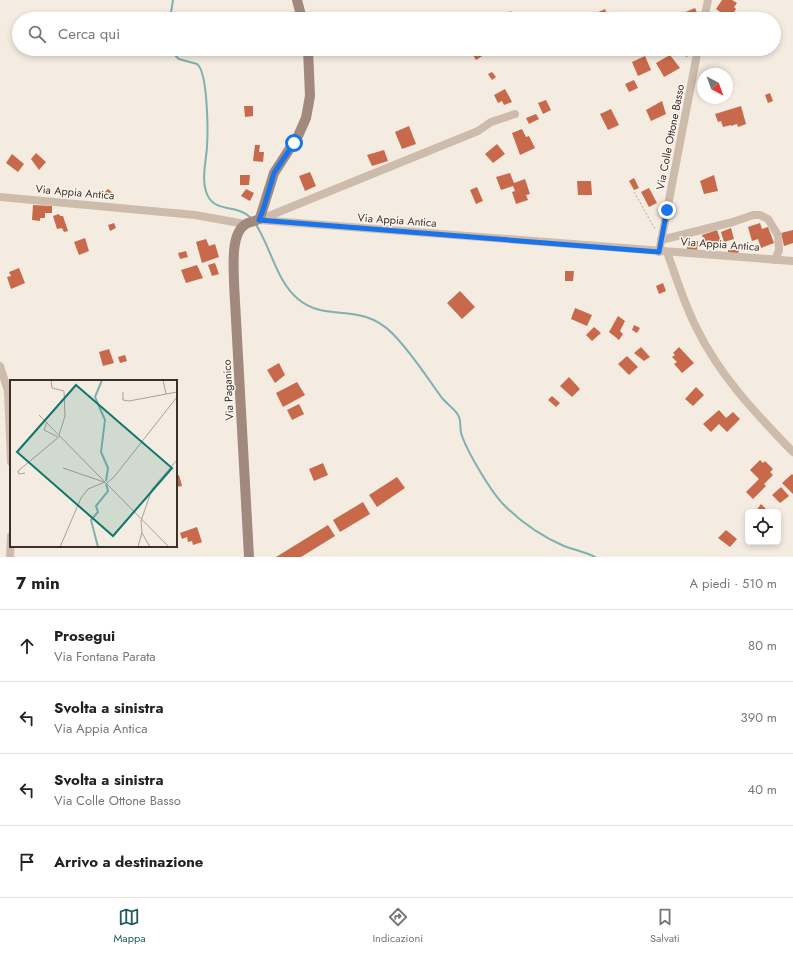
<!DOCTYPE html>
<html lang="it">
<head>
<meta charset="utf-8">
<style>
  :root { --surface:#fff; --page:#f6f6f6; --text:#222; --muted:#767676; --line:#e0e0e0; --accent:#1f5a5e }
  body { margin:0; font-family:Jost,sans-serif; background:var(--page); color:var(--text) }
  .controls { position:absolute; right:12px; bottom:12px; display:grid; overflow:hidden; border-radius:6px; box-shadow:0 2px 6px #0003 }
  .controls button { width:36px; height:36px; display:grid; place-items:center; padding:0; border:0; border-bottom:1px solid var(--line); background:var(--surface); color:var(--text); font:20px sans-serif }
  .compass { position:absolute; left:697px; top:68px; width:36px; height:36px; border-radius:50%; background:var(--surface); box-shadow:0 2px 6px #0003; rotate:139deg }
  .stop { position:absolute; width:12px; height:12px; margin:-9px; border:3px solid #1a73e8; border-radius:50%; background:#fff }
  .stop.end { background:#1a73e8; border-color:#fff; box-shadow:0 1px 4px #0008 }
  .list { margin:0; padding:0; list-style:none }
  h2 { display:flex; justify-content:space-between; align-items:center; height:52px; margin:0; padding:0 16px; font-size:17px }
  h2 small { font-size:13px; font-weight:400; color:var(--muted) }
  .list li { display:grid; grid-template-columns:26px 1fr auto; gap:12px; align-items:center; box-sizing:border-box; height:72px; padding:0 16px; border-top:1px solid var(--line) }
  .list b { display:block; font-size:15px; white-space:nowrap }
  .list p { margin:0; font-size:13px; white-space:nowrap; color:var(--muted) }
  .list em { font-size:13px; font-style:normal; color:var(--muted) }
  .icon { flex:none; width:22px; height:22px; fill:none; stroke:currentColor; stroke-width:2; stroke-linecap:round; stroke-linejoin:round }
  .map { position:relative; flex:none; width:793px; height:557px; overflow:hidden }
  .search { position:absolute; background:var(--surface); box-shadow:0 2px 6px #0003; left:12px; right:12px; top:12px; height:44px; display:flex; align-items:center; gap:10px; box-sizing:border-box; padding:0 14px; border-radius:22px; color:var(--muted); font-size:15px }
  .sheet { height:340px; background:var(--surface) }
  nav { display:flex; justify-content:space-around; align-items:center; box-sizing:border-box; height:56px; border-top:1px solid var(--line); background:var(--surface); font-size:11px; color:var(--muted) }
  nav a { display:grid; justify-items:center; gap:2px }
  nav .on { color:var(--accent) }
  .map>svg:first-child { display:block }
</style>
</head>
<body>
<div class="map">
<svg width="793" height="557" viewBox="0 0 793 557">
  <rect width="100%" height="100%" fill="#f4ebe1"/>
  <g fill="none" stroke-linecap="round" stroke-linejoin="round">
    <!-- stream -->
    <g stroke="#7fb0b2" stroke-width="2">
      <polyline points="170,19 173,0"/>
      <path d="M 168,49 L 179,59 L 197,64 C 208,72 208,132 207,147 C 206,162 200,184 209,198 C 218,212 239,205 251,218"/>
      <path d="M 255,223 C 271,247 276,281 298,299 C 326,323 360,301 392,333 C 411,352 426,376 442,398 C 447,404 455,409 458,415 C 462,421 459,429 462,436 C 468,453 491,492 504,505 C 521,522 543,537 564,546 C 575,550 585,552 595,557"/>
    </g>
  </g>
  <!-- building -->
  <g fill="#c8694b">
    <polygon points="722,0 732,0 737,3 734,7 736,9 730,19 716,9"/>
    <polygon points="695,8 700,19 682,19 685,18 683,13"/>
    <polygon points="605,9 609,19 594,19 592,15"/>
    <polygon points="511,11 516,19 507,19 504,16"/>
    <polygon points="474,49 481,49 484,55 476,60 471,51"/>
    <polygon points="682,49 694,49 696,52 686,57"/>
    <polygon points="670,55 680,68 664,77 656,63"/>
    <polygon points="645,56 651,70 638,76 632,62"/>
    <polygon points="492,72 496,77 492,80 488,74"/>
    <polygon points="634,80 638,88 629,92 625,84"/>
    <polygon points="505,89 512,102 504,105 502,101 498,103 494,95"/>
    <polygon points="770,93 773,101 768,103 765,95"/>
    <polygon points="546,100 551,110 543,114 538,103"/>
    <polygon points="662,101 666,114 651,121 646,110"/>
    <polygon points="244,106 253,106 253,116 245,117"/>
    <polygon points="741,106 746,124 738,127 737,124 731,126 731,125 723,127 721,121 718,122 715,114"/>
    <polygon points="611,109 619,125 608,130 600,114"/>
    <polygon points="536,114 539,119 529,124 526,118"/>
    <polygon points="409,126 416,144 402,149 395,132"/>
    <polygon points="522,129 526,137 529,136 535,148 520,155 512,133"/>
    <polygon points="497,144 505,154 493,163 485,154"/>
    <polygon points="255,145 260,145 259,152 264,152 263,162 253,161"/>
    <polygon points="384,150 388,161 372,166 367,155"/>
    <polygon points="36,153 46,162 39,170 31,159"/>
    <polygon points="12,154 24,164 18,172 6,163"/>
    <polygon points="310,172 316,186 305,191 299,176"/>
    <polygon points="510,173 514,183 525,179 530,194 526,195 528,200 516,204 512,192 515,191 513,186 501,190 496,177"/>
    <polygon points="240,175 250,175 249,185 240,185"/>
    <polygon points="714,175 718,191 704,194 700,181"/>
    <polygon points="634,178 639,188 634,190 629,181"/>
    <polygon points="577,181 591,181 592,195 578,195"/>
    <polygon points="477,187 483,201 476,204 470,190"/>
    <polygon points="649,188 657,203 649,207 641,192"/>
    <polygon points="108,189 115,195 111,200 104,193"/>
    <polygon points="246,189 254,193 250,201 241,196"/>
    <polygon points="33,205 52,206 52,213 45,213 45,218 40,218 40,221 32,220"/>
    <polygon points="59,214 60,216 63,216 68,231 64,232 62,228 57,229 53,216"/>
    <polygon points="114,223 116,228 110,231 108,225"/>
    <polygon points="760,223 762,229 768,227 774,243 761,248 758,239 752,241 748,227"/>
    <polygon points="731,228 734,239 724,242 721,232"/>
    <polygon points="717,230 721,242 709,246 707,242 704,243 702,235"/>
    <polygon points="793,230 793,243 784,246 781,233"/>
    <polygon points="85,238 89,251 79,255 74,242"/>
    <polygon points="206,239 209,246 215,244 219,257 202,263 196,242"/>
    <polygon points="687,241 698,241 697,251 687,250"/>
    <polygon points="728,250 739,250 738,255 728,254"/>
    <polygon points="186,251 188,257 180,259 178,253"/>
    <polygon points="215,263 219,274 212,276 208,265"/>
    <polygon points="197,265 203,278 186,283 181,270"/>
    <polygon points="19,268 25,283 11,289 7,277 11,276 9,272"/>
    <polygon points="565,271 574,271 573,281 565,281"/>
    <polygon points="663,283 666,291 659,294 656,286"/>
    <polygon points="460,291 475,307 462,319 447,303"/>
    <polygon points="575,308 592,315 587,326 571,319"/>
    <polygon points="618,316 625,321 620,331 623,334 619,340 609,332"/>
    <polygon points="634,325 640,328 637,333 632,330"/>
    <polygon points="594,327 601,333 592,341 586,335"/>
    <polygon points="641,347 650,357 644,361 634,353"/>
    <polygon points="679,347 694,363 682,373 674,364 677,362 672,357 675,355 673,353"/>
    <polygon points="109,349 114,363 103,366 99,352"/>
    <polygon points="125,355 127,361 120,363 118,357"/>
    <polygon points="627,356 638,367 629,375 618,364"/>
    <polygon points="279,363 285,375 275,383 267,370"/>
    <polygon points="569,377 580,389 572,397 560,386"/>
    <polygon points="297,382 305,395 283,407 276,393"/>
    <polygon points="696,387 704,395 693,406 685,399"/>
    <polygon points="552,396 560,403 556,407 548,400"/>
    <polygon points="299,404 304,414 292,420 287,410"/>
    <polygon points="719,410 726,418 733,412 740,419 727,432 719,424 711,432 703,424"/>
    <polygon points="760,460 763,463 765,461 773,469 770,472 773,475 764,484 766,486 753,499 746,492 759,479 750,470"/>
    <polygon points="323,463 328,475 314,481 309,469"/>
    <polygon points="792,474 793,475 793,494 782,483"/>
    <polygon points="179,475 182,486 176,487 176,476"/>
    <polygon points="397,477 405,488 377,507 369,495"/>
    <polygon points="781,487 789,496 780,503 772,495"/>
    <polygon points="363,502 370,514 340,532 333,520"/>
    <polygon points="761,504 769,512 755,512"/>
    <polygon points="328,525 335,536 301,557 276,557"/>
    <polygon points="197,527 202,542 193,545 192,541 188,542 187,537 182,539 180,533"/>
    <polygon points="726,530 737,539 730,547 718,538"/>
  </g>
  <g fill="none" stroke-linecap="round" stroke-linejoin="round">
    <!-- path -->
    <polyline stroke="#b9a596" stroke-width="1" stroke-dasharray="2 2" stroke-linecap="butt" points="634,192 655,229"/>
    <!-- street -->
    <g stroke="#cdbbac" stroke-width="8">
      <polyline points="704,19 708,0"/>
      <polyline points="0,197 195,215 245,224"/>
      <polyline points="259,220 793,261"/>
      <polyline points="259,220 478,131 491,122 515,114"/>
      <polyline points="661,240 733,222 753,215 760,215 768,219 778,235 779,250 775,260"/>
      <polyline points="659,252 698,49"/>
      <path d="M 667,252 C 676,277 684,303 696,327 C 719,375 756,414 793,452"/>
      <polyline points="0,366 8,391 11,462"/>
      <polyline points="10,557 11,536"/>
    </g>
    <!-- secondary -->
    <g stroke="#a18a7d" stroke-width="10">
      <polyline points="297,0 302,19"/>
      <path d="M 249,557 L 234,283 C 234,268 230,233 246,224 C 250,221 256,222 260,218 L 274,173 L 298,136 L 306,118 L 310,96 L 308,49"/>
    </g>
  </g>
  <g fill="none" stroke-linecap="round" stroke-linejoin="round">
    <!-- route -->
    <polyline stroke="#1a73e8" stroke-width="5" points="294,143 274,173 263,210 259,220 659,252 667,210"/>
  </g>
  <g text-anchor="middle" stroke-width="3" stroke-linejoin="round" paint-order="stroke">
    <!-- street labels -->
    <g font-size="11" fill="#3b302b" stroke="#fbf5ee">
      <text transform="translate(670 137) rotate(-79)" y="4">Via Colle Ottone Basso</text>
      <text transform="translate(75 192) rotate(5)" y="4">Via Appia Antica</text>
      <text transform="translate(397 220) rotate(4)" y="4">Via Appia Antica</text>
      <text transform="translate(720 244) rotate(4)" y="4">Via Appia Antica</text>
      <text transform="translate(228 390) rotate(-93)" y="4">Via Paganico</text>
    </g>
  </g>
  <!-- overview -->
  <g transform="translate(10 380)">
    <rect width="167" height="167" fill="#f4ebe1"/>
    <path fill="none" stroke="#7fb0b2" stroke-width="2" d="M 92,0 L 85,17 L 95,40 L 91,72 L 98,88 L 96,101M 88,167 L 81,140 L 88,132 L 86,126 L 98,111 L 96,104"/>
    <path fill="none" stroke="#aaa098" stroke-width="1" d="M 41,0 L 42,8 L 54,11 L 55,36 L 49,55M 153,0 L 156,14M 113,12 L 113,20 L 119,21 L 167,12M 29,35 L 159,167M 37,42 L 34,50 L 48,57M 53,88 L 94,102M 15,93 L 9,94 L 8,91 L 50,56M 97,103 L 104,97 L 167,17M 132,153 L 140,167M 50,167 L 71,118 L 78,109 L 95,102M 128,167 L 132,152 L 131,141 L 142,109 L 167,80"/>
    <path fill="#0f766e" fill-opacity="0.15" stroke="#0f766e" stroke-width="2" d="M 66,5 L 162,88 L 103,156 L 7,72 Z"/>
    <rect width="167" height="167" fill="none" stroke="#3b302b" stroke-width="2"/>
  </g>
</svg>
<div class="controls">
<button><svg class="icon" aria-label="locate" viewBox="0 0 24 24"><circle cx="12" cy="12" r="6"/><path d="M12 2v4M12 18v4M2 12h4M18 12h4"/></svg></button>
</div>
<svg class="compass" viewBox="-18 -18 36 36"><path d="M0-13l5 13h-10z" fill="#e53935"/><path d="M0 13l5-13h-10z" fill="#767676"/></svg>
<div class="stop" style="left:294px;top:143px"></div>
<div class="stop end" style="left:667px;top:210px"></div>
<div class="search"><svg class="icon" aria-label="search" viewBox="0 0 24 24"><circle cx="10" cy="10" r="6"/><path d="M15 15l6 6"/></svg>Cerca qui</div>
</div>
<section class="sheet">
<h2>7 min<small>A piedi · 510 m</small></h2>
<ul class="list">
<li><svg class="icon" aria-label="ahead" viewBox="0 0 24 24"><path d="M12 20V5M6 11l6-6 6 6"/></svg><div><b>Prosegui</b><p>Via Fontana Parata</p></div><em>80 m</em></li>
<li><svg class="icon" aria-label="left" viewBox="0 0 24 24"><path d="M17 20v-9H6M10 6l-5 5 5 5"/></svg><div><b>Svolta a sinistra</b><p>Via Appia Antica</p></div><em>390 m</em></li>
<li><svg class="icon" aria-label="left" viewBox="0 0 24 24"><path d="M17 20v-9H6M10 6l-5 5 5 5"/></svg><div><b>Svolta a sinistra</b><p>Via Colle Ottone Basso</p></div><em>40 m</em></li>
<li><svg class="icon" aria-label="arrive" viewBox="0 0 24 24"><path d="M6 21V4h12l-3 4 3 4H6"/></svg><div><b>Arrivo a destinazione</b></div></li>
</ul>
</section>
<nav>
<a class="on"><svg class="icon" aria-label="map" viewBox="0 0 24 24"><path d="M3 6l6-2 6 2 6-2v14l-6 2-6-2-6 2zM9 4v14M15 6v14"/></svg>Mappa</a>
<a><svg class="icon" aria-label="directions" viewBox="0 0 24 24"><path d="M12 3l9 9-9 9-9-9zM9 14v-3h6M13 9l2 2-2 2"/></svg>Indicazioni</a>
<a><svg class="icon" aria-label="saved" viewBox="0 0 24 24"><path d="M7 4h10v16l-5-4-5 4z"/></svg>Salvati</a>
</nav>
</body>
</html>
